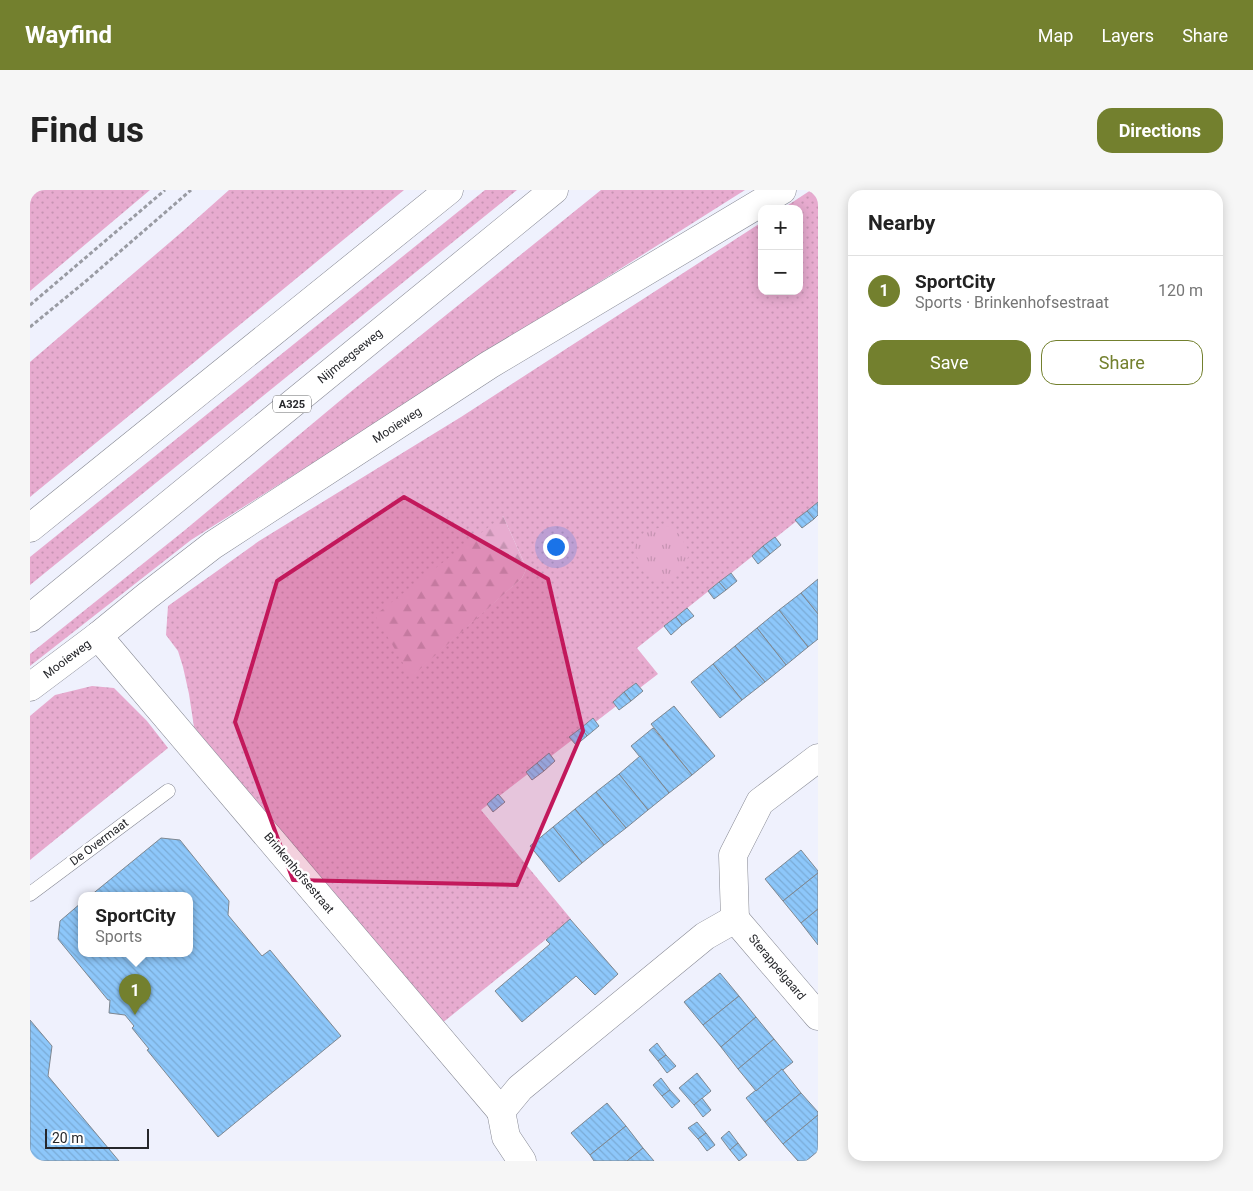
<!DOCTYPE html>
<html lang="en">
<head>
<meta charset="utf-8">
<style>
  :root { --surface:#fff; --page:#f6f6f6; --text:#222; --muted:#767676; --line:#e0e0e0; --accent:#73802e }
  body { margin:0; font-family:Roboto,sans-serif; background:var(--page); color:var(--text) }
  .controls { position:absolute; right:15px; top:15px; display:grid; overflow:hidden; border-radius:10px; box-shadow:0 2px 12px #0003 }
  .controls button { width:45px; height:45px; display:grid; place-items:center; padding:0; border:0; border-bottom:1px solid var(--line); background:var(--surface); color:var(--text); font:25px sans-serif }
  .scale { position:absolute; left:15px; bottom:12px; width:104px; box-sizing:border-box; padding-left:5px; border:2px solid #26272b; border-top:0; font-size:14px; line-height:18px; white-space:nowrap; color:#26272b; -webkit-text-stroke:4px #fff; paint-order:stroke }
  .you { position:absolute; left:525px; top:356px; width:18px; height:18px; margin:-12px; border:4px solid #fff; border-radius:50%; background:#1a73e8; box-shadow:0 0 0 8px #1a73e833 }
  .badge { display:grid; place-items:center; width:32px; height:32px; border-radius:50%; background:var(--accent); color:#fff; font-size:16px; font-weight:700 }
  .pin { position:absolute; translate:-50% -41px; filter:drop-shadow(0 1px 2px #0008) }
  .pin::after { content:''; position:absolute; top:26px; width:18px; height:15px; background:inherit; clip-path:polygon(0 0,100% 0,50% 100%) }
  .popup { position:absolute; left:48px; top:702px; width:115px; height:65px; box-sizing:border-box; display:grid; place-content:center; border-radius:10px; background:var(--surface); filter:drop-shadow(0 1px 4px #0005); font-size:16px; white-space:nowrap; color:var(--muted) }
  .popup b { font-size:19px; color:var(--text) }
  .popup::after { content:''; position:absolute; left:50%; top:100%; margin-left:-10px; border:10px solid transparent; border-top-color:var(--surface) }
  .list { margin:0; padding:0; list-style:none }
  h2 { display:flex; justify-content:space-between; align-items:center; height:65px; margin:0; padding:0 20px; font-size:21px }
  h2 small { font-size:16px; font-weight:400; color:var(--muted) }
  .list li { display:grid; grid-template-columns:32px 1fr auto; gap:15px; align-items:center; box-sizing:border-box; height:70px; padding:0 20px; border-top:1px solid var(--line) }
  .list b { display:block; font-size:19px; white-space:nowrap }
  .list p { margin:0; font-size:16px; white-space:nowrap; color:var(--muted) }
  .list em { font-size:16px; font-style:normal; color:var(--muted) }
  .actions { display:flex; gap:10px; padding:15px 20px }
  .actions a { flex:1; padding:11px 0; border:1px solid var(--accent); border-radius:15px; text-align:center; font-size:18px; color:var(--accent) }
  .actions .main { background:var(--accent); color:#fff }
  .map { position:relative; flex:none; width:788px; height:971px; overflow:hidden; border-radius:15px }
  header { display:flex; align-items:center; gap:30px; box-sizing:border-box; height:70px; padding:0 25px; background:var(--accent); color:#fff }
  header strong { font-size:24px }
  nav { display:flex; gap:28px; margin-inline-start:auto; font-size:18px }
  .intro { display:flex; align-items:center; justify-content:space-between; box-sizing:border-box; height:120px; padding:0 30px }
  h1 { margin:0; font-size:35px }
  .button { padding:12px 22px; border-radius:15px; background:var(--accent); color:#fff; font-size:18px; font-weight:700 }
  main { display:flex; gap:30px; padding:0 30px }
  aside { flex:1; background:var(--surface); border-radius:15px; box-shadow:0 2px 12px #0003 }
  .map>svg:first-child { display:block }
</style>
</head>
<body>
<header>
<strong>Wayfind</strong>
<nav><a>Map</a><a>Layers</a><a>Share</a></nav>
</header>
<div class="intro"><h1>Find us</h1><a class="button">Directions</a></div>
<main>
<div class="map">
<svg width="788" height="971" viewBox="0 0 788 971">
  <defs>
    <pattern id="grass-dots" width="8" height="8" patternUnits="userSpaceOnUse" patternTransform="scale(1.25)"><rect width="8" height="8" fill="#e7abcf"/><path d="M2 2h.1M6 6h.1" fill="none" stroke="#c693b2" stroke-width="1.8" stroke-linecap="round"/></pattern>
    <pattern id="forest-firs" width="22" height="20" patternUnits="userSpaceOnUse" patternTransform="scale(1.25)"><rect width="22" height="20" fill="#e7abcf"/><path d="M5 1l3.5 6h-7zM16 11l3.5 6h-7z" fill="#c693b2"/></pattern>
    <pattern id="park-tufts" width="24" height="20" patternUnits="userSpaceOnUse" patternTransform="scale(1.25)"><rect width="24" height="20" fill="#e7abcf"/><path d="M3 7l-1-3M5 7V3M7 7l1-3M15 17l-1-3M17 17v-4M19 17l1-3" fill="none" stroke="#c693b2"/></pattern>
    <pattern id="building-back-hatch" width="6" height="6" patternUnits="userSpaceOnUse" patternTransform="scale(1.25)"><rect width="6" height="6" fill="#8dc7fa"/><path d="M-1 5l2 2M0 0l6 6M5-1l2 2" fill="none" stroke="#7aabd6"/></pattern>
  </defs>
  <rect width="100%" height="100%" fill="#eff1fd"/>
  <!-- grass -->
  <g fill="url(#grass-dots)" fill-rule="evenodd">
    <polygon points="0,0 120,0 0,101"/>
    <polygon points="199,0 374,0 0,307 0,172 153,41"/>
    <polygon points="455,0 487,0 0,395 0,367"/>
    <polygon points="571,0 715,0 161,350 0,476 0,464 155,340 318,204"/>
    <path d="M 781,0 L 788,0 L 788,314 L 607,458 L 628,484 L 451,620 L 541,729 L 411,834 L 164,537 L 159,504 L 153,477 L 148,461 L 136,445 L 138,416 L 229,351 L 431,227 L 732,32 L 732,101 L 769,101 L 769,19 L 752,19 ZM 473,326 L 496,377 L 495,382 L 492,388 L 381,486 Z"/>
    <polygon points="62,496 84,498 117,531 138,558 0,670 0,526 25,505"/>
  </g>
  <!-- forest -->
  <polygon fill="url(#forest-firs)" points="473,326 496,377 495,382 492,388 381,487 345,425"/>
  <!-- park -->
  <polygon fill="url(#park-tufts)" points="638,336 649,344 660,363 652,380 641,391 625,390 614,383 604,360 607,351 615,341"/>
  <!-- building -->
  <g fill="url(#building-back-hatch)" stroke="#7e8790">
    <polygon points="788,312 788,325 784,329 777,321"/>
    <polygon points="777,321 784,329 772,338 765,330"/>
    <polygon points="745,347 751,355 740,364 733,356"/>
    <polygon points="733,356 740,364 728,374 722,366"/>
    <polygon points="701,383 707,391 696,400 689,392"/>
    <polygon points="788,389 788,424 771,403"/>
    <polygon points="689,392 696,400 684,409 678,401"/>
    <polygon points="771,403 788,424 788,449 778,457 749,420"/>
    <polygon points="657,418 664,426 652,435 646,427"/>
    <polygon points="749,420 778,457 756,475 727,438"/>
    <polygon points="646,427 652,435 641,445 634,436"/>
    <polygon points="727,438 756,475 735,492 705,456"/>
    <polygon points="705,456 735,492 712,510 683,474"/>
    <polygon points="683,474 712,510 690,528 661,492"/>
    <polygon points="606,493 613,501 601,511 594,502"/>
    <polygon points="594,502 601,511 589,520 583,512"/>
    <polygon points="644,516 685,566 662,585 621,534"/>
    <polygon points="563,528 569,536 557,546 551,538"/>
    <polygon points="551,538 557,546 546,555 539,547"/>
    <polygon points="623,538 662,585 639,603 601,556"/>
    <polygon points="519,563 525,571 514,581 507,573"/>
    <polygon points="610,566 639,603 618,620 589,584"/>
    <polygon points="507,573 514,581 502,590 496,582"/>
    <polygon points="589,584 618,620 596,638 566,602"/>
    <polygon points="566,602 596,638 574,655 545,619"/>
    <polygon points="468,604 475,612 463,622 457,614"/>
    <polygon points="545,619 574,655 552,673 523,637"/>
    <polygon points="523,637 552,673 529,692 500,656"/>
    <polygon points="131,648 150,650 199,711 198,725 232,766 240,760 311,846 188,947 117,860 119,859 102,838 104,836 95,825 79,823 80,810 78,810 28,749 30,731 51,713 51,764 159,764 159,706 60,706"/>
    <polygon points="771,660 788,681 788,683 753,711 735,689"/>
    <polygon points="788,683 788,719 771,733 753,711"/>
    <polygon points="788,719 788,755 771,733"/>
    <polygon points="540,729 588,784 565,805 546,786 492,832 465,801 520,754 516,750"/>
    <polygon points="690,783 709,806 673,835 654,812"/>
    <polygon points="709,806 726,827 691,857 673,835"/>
    <polygon points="726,827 744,849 708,879 691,857"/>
    <polygon points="0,830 22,856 18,886 89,971 0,971"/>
    <polygon points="744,849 763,872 726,901 708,879"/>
    <polygon points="627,853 636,865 628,871 619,860"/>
    <polygon points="636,865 646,876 637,883 628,871"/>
    <polygon points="752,879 771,903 735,932 716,908 726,900 726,901"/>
    <polygon points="667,883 681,901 664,915 649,898"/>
    <polygon points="631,888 640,900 632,906 623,895"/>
    <polygon points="640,900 650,911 642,918 632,906"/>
    <polygon points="771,903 788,922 788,925 753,954 735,932"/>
    <polygon points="672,908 681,920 673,927 664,915"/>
    <polygon points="577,913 596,936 560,965 541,943"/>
    <polygon points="788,925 788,961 776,971 768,971 753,954"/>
    <polygon points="667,932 676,943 668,949 658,938"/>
    <polygon points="596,936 613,958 597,971 564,971 560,965"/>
    <polygon points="699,941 708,953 700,960 691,948"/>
    <polygon points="676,943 685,955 677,961 668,949"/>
    <polygon points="708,953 717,965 709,971 700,960"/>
    <polygon points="613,958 624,971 597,971"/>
  </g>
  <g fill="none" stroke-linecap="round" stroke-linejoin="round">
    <defs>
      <polyline id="service" points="0,704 138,601"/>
      <g id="minor">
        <polyline points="68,446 471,921"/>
        <polyline points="0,497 68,446 117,406 183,355 459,175 752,0"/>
        <polyline points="705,729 703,665 730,612 788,568"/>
        <polyline points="705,729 788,826"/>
        <polyline points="492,971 476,947 471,921 490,898 675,746 705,729"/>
      </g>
      <g id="motorway">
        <polyline points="0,338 419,0"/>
        <polyline points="0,428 524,0"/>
      </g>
    </defs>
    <!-- service casing -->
    <use href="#service" stroke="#868893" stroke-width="15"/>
    <!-- minor casing -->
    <use href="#minor" stroke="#868893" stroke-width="29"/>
    <!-- motorway casing -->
    <use href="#motorway" stroke="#868893" stroke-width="29"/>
    <!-- path -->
    <g stroke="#999ba3" stroke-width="3" stroke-dasharray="4 2.5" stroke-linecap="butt">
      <polyline points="0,115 135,0"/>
      <polyline points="0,137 56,91 161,0"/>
    </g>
    <!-- service -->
    <use href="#service" stroke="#fff" stroke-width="14"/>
    <!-- minor -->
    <use href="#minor" stroke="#fff" stroke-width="28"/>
    <!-- motorway -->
    <use href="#motorway" stroke="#fff" stroke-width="28"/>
  </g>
  <!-- marked area -->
  <path fill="#c2185b" fill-opacity="0.2" stroke="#c2185b" stroke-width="4" stroke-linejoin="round" d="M 374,307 L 518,389 L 553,541 L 487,695 L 263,690 L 205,532 L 247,391 Z"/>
  <g text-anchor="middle" stroke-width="5" stroke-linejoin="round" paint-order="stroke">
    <!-- shield labels -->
    <rect fill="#fff" stroke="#67686b" stroke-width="1" x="243" y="205.5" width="38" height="17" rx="4"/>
    <g font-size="11" font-weight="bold" fill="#26272b">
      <text x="262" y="218">A325</text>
    </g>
    <!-- street labels -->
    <g font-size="12" fill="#26272b" stroke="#fff">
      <text transform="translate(320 166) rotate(-39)" y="4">Nijmeegseweg</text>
      <text transform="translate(367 235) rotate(-33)" y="4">Mooieweg</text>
      <text transform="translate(37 469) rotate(-37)" y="4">Mooieweg</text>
      <text transform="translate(69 652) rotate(-37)" y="4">De Overmaat</text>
      <text transform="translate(269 683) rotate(50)" y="4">Brinkenhofsestraat</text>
      <text transform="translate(747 777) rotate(50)" y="4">Sterappelgaard</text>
    </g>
  </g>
</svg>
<div class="controls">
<button>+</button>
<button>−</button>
</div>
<div class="scale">20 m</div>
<div class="you"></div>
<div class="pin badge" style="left:105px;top:825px">1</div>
<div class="popup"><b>SportCity</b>Sports</div>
</div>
<aside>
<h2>Nearby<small></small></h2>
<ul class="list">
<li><span class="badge">1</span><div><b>SportCity</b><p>Sports · Brinkenhofsestraat</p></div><em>120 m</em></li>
</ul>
<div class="actions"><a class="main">Save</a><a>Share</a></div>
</aside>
</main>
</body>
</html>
